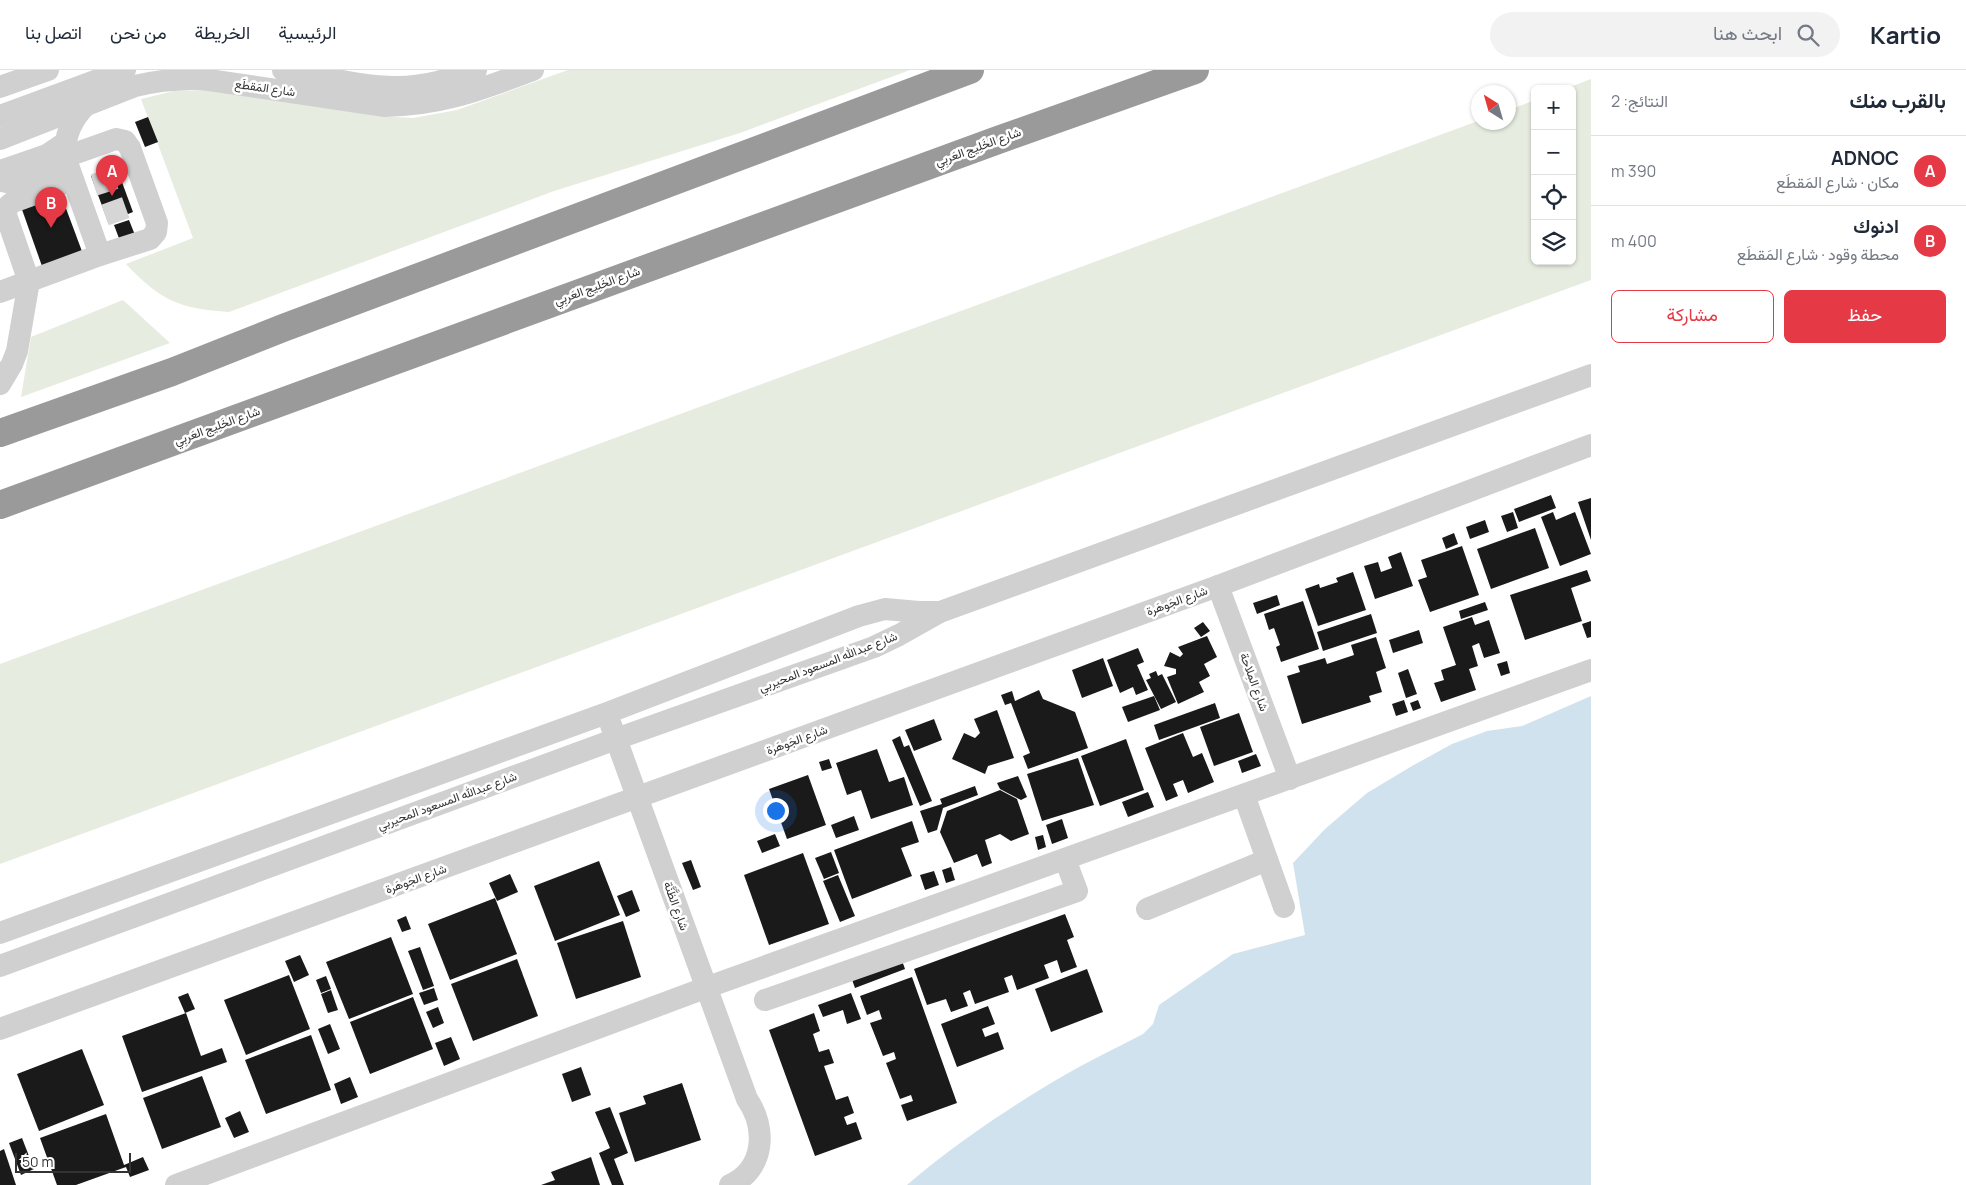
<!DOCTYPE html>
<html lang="ar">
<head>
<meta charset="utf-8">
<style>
  :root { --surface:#fff; --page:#f2f2f3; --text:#1f2937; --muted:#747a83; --line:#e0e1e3; --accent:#e63946 }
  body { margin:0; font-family:Manrope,Vazirmatn,sans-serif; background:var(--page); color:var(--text); direction:rtl }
  .controls { position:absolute; right:15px; top:15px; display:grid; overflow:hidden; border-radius:8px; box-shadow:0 1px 4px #0004 }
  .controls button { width:45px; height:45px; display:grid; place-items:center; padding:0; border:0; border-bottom:1px solid var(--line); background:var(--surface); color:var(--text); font:25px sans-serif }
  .compass { position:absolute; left:1471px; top:15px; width:45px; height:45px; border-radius:50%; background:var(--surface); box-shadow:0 1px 4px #0004; rotate:323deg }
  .scale { position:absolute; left:15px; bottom:12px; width:116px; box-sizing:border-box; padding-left:5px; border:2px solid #333; border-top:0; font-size:14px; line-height:18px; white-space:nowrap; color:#333; -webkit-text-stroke:4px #fff; paint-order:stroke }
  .you { position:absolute; left:775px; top:740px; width:18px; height:18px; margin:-12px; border:4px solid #fff; border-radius:50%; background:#1a73e8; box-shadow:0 0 0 8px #1a73e833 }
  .badge { display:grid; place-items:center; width:32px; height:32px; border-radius:50%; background:var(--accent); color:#fff; font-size:16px; font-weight:700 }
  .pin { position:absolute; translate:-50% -41px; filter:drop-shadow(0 1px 2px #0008) }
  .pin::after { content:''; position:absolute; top:26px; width:18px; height:15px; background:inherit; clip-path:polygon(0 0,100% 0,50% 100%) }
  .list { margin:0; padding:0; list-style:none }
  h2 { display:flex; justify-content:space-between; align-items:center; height:65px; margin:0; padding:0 20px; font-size:21px }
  h2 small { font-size:16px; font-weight:400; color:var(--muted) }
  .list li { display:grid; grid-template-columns:32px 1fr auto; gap:15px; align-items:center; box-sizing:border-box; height:70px; padding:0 20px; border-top:1px solid var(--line) }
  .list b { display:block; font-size:19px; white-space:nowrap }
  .list p { margin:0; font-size:16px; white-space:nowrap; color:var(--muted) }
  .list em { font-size:16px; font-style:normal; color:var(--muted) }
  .actions { display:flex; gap:10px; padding:15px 20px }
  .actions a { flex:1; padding:11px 0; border:1px solid var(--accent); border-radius:8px; text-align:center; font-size:18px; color:var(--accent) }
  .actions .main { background:var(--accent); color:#fff }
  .icon { flex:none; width:28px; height:28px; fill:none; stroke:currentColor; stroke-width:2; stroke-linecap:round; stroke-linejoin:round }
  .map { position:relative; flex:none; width:1591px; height:1115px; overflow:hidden; direction:ltr }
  header { display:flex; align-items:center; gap:30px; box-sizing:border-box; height:70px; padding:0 25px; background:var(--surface); border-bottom:1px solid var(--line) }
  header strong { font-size:24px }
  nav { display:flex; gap:28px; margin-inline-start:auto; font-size:18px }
  .search { width:350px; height:45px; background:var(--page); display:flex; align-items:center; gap:12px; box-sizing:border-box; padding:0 18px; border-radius:28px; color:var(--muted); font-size:19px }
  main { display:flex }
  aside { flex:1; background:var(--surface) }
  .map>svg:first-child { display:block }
</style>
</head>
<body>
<header>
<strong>Kartio</strong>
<div class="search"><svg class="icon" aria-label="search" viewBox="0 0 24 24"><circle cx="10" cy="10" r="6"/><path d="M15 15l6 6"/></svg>ابحث هنا</div>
<nav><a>الرئيسية</a><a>الخريطة</a><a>من نحن</a><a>اتصل بنا</a></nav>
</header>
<main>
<aside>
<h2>بالقرب منك<small>النتائج: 2</small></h2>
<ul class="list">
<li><span class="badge">A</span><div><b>ADNOC</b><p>مكان · شارع المَقطَع</p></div><em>390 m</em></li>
<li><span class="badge">B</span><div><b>ادنوك</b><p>محطة وقود · شارع المَقطَع</p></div><em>400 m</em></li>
</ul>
<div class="actions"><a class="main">حفظ</a><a>مشاركة</a></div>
</aside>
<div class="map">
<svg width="1591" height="1115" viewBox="0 0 1591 1115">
  <rect width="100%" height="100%" fill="#fff"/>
  <!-- green -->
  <g fill="#e6ecdf">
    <path d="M 568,0 L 910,0 L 740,63 L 554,121 L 229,242 C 179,239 160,230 126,194 L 193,168 L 141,29 L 174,21 L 222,21 L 379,46 L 413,48 L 457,40 Z"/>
    <polygon points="1591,9 1591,210 0,794 0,594 1478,51 1478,52 1508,52 1509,40 1535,30 1535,191 1572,191 1572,19 1565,19"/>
    <polygon points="123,230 170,273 21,327 31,267"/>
  </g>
  <!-- water -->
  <path fill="#cfe2ee" d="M 1591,626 L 1591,1115 L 907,1115 C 951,1077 1001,1043 1051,1013 C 1081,995 1112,980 1143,964 L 1153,954 L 1159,935 L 1233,884 L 1305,865 L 1293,793 L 1325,759 L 1367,723 L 1412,696 L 1452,674 L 1487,661 L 1522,656 Z"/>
  <!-- building -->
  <g fill="#1a1a1a">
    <polygon points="148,47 158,72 145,77 135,52"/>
    <polygon points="116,96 133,142 108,152 91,106"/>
    <polygon points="58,117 83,184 43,199 19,131"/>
    <polygon points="129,150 135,165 120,171 114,155"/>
    <polygon points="1551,425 1556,438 1519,452 1514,439"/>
    <polygon points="1591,428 1591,470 1578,432"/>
    <polygon points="1513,442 1518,458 1507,462 1501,446"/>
    <polygon points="1553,442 1556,450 1575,442 1591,484 1560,496 1541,447"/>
    <polygon points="1485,450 1489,462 1470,469 1466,457"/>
    <polygon points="1535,458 1549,498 1491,519 1477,479"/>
    <polygon points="1454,463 1458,474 1446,479 1442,468"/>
    <polygon points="1462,476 1479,525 1430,542 1418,510 1427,507 1421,490"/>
    <polygon points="1401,482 1413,516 1375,529 1364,496 1378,492 1381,502 1392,498 1388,487"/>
    <polygon points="1587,500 1591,511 1571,518 1582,551 1525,570 1510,525"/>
    <polygon points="1353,502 1366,540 1318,556 1305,519 1319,514 1320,518 1338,512 1336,508"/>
    <polygon points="1277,525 1280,535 1257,544 1253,533"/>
    <polygon points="1303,531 1319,579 1281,592 1276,577 1280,575 1274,558 1269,560 1264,544"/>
    <polygon points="1485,532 1488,540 1461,549 1459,541"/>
    <polygon points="1371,544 1377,563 1323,581 1317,562"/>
    <polygon points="1472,547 1475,555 1489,550 1500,583 1484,588 1479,573 1472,576 1478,596 1469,599 1476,620 1441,632 1434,613 1444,610 1441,600 1456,595 1443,557"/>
    <polygon points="1591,551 1591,567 1587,568 1582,554"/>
    <polygon points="1203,552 1210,561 1201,567 1194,558"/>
    <polygon points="1419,560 1423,573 1393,583 1389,570"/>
    <polygon points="1207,566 1217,587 1204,594 1210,606 1199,612 1204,622 1178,634 1167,607 1176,604 1176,599 1164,596 1170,582 1180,587 1183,584 1178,577"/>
    <polygon points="1376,567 1386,598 1376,602 1382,622 1369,626 1371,632 1302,654 1287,606 1300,602 1298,596 1325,588 1327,594 1354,585 1351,575"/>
    <polygon points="1138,578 1144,592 1137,595 1148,620 1136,625 1133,617 1120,623 1107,590"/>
    <polygon points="1103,588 1113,616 1082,628 1072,600"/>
    <polygon points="1507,591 1510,603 1501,606 1497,594"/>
    <polygon points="1408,599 1417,624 1406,628 1398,603"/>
    <polygon points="1156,601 1158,606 1162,604 1176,632 1161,639 1146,610 1151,608 1149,604"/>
    <polygon points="1039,620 1043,629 1075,642 1088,678 1028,699 1023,686 1030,683 1011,633 1005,635 1001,625 1012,621 1015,631"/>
    <polygon points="1154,626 1160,640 1128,652 1122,637"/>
    <polygon points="1404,630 1408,642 1396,646 1392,634"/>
    <polygon points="1418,630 1421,638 1413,641 1410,633"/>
    <polygon points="1215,633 1220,648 1159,670 1154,655"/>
    <polygon points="997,640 1014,688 988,696 985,704 952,689 964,663 975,668 980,663 974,649"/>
    <polygon points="1239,643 1253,682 1214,696 1200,657"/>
    <polygon points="934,649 942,670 914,681 905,660"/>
    <polygon points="1183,663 1193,687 1202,683 1214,712 1188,723 1183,710 1173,714 1178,726 1166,731 1145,678"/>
    <polygon points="900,666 904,677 909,675 932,731 920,736 892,670"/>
    <polygon points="1126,669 1144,720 1100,736 1081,686"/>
    <polygon points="877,679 889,712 904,707 913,735 871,749 861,720 847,725 836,693"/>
    <polygon points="1256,684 1261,696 1242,703 1238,691"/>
    <polygon points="1078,688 1094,735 1042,751 1027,704"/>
    <polygon points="829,689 832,698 822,701 819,692"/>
    <polygon points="808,705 826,755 787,769 769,719"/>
    <polygon points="1018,706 1027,727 1021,730 1000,719 997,713"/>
    <polygon points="975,716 978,725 943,738 937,760 928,763 920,741 942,734 940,729"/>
    <polygon points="1000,720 1017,729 1029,764 1011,771 1000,764 985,770 992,793 982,797 977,784 954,793 940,762 947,741"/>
    <polygon points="1148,722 1154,737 1128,747 1122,732"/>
    <polygon points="854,746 859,760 836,768 831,755"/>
    <polygon points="1062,749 1068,768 1052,774 1046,755"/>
    <polygon points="912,751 919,772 901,778 912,806 852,829 834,780"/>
    <polygon points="775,764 780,776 762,783 757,771"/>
    <polygon points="1043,765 1046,777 1038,780 1035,767"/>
    <polygon points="831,782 839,803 824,809 815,788"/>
    <polygon points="803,783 829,854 769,875 744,805"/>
    <polygon points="691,790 701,817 693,820 682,793"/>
    <polygon points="599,791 620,845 555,871 534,816"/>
    <polygon points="951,797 955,810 946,813 942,800"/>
    <polygon points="934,801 939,815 925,820 920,805"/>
    <polygon points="510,804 518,822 497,831 489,813"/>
    <polygon points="838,805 855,846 840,852 823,811"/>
    <polygon points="632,820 640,841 626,847 617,826"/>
    <polygon points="495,828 517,884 450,910 428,854"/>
    <polygon points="1065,844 1074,867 1067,870 1077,897 1061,903 1057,890 1044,895 1049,908 1017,920 1012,905 1004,908 1009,922 975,934 970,920 963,923 968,936 951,942 946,929 927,935 914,899"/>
    <polygon points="406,846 411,859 402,862 397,850"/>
    <polygon points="623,851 641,907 576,929 557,873"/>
    <polygon points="391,867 413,924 349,949 326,892"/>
    <polygon points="420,877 434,916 423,920 408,881"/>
    <polygon points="300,885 309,905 294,912 285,891"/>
    <polygon points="900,885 905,899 855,918 850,904"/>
    <polygon points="517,889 538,946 473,971 451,914"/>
    <polygon points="1087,899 1103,942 1051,962 1035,919"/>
    <polygon points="289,905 310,959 246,985 224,930"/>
    <polygon points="326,906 331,919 321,923 316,910"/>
    <polygon points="912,907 957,1033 907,1051 901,1035 913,1031 911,1025 900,1029 886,993 896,989 894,982 883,986 870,953 882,949 879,940 867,945 860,926"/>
    <polygon points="434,918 438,930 424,935 419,923"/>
    <polygon points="331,920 338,940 328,943 321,924"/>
    <polygon points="188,923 195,939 185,943 178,927"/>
    <polygon points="851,923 861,949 847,954 843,940 823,947 818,935"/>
    <polygon points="413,927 433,979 370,1004 350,952"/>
    <polygon points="988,936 995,954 982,959 985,967 998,962 1004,979 957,997 941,954"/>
    <polygon points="438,937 444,953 433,958 426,942"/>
    <polygon points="186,943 201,986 222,978 227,992 142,1022 122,966"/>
    <polygon points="814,943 820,961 813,964 819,982 829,979 834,993 824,996 836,1030 848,1026 854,1043 844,1047 847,1055 856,1052 862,1069 815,1086 769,960"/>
    <polygon points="330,954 340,979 328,984 318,959"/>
    <polygon points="311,965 331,1020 266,1044 245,990"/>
    <polygon points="451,967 460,989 444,996 435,973"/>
    <polygon points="82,979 104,1035 39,1061 17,1004"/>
    <polygon points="581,997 591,1025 572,1032 562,1004"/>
    <polygon points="202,1006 221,1057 162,1079 143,1028"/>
    <polygon points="350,1007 358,1027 341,1034 334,1014"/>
    <polygon points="682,1013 701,1070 635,1092 619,1043 646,1034 643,1026"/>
    <polygon points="610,1037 628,1083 614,1089 624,1115 612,1115 599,1083 610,1078 595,1042"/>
    <polygon points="240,1041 249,1062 234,1068 225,1048"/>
    <polygon points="106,1044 124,1095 143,1087 149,1100 130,1107 126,1097 76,1115 57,1115 40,1068"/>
    <polygon points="22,1068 34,1099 21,1105 9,1073"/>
    <polygon points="4,1079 16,1115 0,1115 0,1081"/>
    <polygon points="591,1087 600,1115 541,1115 555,1110 551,1102"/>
  </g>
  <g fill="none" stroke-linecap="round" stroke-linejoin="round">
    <!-- minor-tunnel -->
    <g stroke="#d6d6d6" stroke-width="22" stroke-dasharray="22 11" stroke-linecap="butt">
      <polyline points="94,115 119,107"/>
      <polyline points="105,145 130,136"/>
    </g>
    <!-- minor -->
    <g stroke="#d0d0d0" stroke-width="22">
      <path d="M 283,0 C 320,6 360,17 397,17 C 425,17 451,9 476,0"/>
      <polyline points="0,17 48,0"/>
      <path d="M 86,35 C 72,49 64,67 65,87 L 100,185"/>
      <polyline points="0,46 125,0"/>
      <path d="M 0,69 L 135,16 C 160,10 184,8 209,10 L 385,36 C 443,35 481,19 533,0"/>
      <polyline points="0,101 47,85 65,73"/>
      <path d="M 0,110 C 21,119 47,102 67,94"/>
      <polyline points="0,222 100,185 150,169 156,162 157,153 130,78 125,71 116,69 65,87"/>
      <polyline points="0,314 12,294 17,281 28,217 27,206 5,142 9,135 13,132 73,110"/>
      <polyline points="1218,516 1290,709"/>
      <path d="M 611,655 L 747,1029 C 767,1058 765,1099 730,1115"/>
      <polyline points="1244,725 1284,837"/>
      <polyline points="1147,839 1267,790"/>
      <polyline points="0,863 607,643 859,546 885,539 919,542 939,542"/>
      <polyline points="0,896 616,669 874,577 899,565 940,542 1591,305"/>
      <polyline points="765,930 1077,821 1065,789"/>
      <polyline points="0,959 1218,516 1591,375"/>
      <polyline points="176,1115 705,918 1591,600"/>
    </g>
    <!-- highway -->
    <g stroke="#9a9a9a" stroke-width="28">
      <polyline points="0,363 172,302 283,258 970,0"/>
      <polyline points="0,435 998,70 1195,0"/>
    </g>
  </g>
  <g text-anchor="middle" stroke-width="5" stroke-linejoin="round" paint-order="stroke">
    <!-- street labels -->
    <g font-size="12" fill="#333" stroke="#fff">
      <text transform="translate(265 18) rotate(8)" y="4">شارع المَقطَع</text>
      <text transform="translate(978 77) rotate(-20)" y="4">شارع الخَلِيج العَربِي</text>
      <text transform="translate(597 216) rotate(-20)" y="4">شارع الخَلِيج العَربِي</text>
      <text transform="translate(217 356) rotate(-20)" y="4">شارع الخَلِيج العَربِي</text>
      <text transform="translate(1177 531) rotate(-20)" y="4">شارع الجَوهَرة</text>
      <text transform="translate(828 592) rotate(-21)" y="4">شارع عبدالله المسعود المحيربي</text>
      <text transform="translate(1254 612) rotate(70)" y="4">شارع المِلاحة</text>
      <text transform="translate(797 670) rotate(-20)" y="4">شارع الجَوهَرة</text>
      <text transform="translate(447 731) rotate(-20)" y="4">شارع عبدالله المسعود المحيربي</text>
      <text transform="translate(416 809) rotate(-20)" y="4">شارع الجَوهَرة</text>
      <text transform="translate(676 836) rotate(70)" y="4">شارع الظَّنَّة</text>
    </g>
  </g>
</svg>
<div class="controls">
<button>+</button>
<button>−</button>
<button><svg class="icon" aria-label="locate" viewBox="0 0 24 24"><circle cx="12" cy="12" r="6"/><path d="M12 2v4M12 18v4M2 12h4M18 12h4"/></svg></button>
<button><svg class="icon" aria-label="layers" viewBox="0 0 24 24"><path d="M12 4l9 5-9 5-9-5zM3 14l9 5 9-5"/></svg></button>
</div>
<svg class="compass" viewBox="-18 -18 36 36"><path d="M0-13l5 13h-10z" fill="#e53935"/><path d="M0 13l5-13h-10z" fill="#747a83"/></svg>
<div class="scale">50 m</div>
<div class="you"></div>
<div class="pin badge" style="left:112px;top:126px">A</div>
<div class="pin badge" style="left:51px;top:158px">B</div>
</div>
</main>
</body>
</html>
